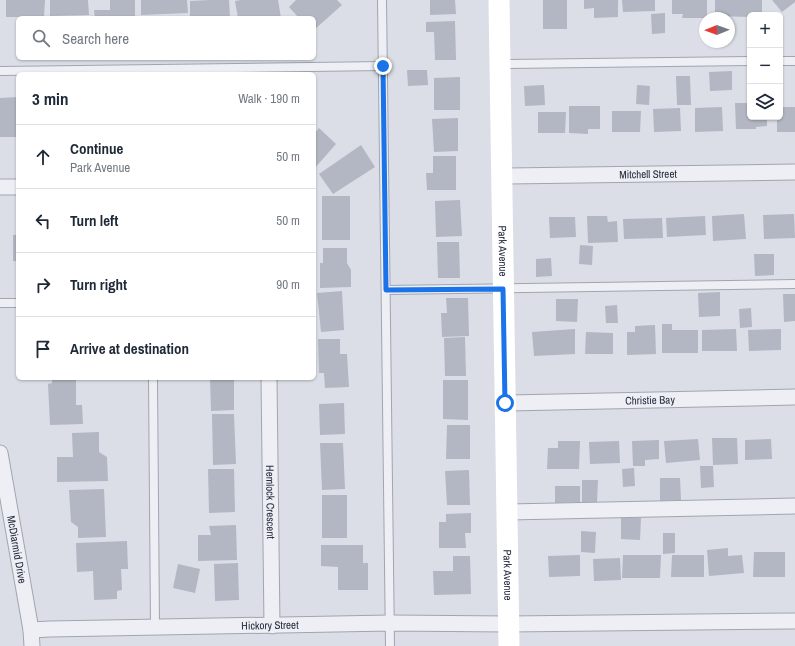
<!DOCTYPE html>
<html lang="en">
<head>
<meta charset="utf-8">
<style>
  :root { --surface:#fff; --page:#f2f2f3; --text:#1f2937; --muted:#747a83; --line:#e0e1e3 }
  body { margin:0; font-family:"Archivo Narrow",sans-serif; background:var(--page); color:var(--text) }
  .controls { position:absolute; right:12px; top:12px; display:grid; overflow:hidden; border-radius:6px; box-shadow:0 1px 3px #0004 }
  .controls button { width:36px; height:36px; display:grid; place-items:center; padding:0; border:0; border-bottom:1px solid var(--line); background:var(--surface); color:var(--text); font:20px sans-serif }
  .compass { position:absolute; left:699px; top:12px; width:36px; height:36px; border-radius:50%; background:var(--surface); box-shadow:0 1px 3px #0004; rotate:269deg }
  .stop { position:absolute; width:12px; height:12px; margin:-9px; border:3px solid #1a73e8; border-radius:50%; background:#fff }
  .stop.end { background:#1a73e8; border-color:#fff; box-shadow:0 1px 4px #0008 }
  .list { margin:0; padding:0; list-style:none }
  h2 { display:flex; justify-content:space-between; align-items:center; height:52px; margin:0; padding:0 16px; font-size:17px }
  h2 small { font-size:13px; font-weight:400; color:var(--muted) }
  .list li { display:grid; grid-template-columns:26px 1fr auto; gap:12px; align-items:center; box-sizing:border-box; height:64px; padding:0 16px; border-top:1px solid var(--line) }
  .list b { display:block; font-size:15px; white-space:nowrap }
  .list p { margin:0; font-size:13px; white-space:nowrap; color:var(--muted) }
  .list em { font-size:13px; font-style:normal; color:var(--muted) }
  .icon { flex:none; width:22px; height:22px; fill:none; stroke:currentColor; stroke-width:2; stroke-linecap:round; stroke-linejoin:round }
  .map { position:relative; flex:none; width:795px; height:646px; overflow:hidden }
  .search { position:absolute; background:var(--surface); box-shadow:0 1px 3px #0004; left:16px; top:16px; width:300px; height:44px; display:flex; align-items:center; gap:10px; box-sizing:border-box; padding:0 14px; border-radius:6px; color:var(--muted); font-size:15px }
  .panel { position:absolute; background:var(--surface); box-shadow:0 1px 3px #0004; left:16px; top:72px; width:300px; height:308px; border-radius:6px }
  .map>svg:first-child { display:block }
</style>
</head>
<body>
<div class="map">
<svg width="795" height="646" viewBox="0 0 795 646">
  <rect width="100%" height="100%" fill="#dbdee6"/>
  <!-- building -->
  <g fill="#b2b7c3">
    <polygon points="6,0 45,0 44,17 6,17"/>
    <polygon points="50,0 88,0 89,15 50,16"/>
    <polygon points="110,0 135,0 135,18 95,18 94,10 110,10"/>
    <polygon points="141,0 187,0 188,13 141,15"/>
    <polygon points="210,0 229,0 230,18 190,18 190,1"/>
    <polygon points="241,0 278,0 281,18 238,18 235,1"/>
    <polygon points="296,0 337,0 342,5 314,30 314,18 299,18 289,7"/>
    <polygon points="430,0 455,0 456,14 430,15"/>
    <rect x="543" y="0" width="24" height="29"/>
    <polygon points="584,0 618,0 618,17 594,18 594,8 584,9"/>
    <polygon points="622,0 655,0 655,11 623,12"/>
    <polygon points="672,0 707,0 707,18 682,18 683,14 672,14"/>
    <polygon points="715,0 762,0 762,15 750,15 750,17 715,16"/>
    <polygon points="772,0 795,0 795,2 782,12"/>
    <polygon points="665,13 665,33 652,34 651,14"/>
    <polygon points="455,21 456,60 435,60 434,32 426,32 426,22"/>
    <polygon points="407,70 427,70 428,85 408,86"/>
    <polygon points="732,71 732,90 710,91 709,72"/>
    <polygon points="676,76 690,76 691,105 677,105"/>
    <polygon points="460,77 460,110 434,110 434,78"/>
    <polygon points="544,85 545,105 525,106 524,86"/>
    <polygon points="637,85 650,86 649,105 636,104"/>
    <polygon points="18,97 18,137 0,137 0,98"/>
    <polygon points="735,103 750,103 750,117 767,117 767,126 756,127 756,129 736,129"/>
    <polygon points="569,106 600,106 600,129 588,129 588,134 569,133"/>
    <polygon points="722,107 723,131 695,132 695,108"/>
    <polygon points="780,107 795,107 795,132 777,132 777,117 780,117"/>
    <polygon points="680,108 681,131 654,132 653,109"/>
    <polygon points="612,111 641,111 640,132 612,132"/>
    <polygon points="538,112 566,112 565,133 538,133"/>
    <polygon points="458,118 458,151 434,152 432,119"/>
    <polygon points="319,128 336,144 314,169 314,134"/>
    <polygon points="361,145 375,167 333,194 319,174"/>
    <polygon points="433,156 456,156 456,190 427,190 426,173 433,173"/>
    <rect x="322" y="196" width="28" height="44"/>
    <polygon points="460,200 462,236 436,237 435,201"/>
    <polygon points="744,214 746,239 713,241 712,216"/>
    <polygon points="794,214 795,238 764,239 763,215"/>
    <polygon points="587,216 607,216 608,222 617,221 618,242 588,243"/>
    <polygon points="705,216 706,235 667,237 666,218"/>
    <polygon points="549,217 575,217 576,237 550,238"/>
    <polygon points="662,218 663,238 624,239 623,219"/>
    <rect x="13" y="235" width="5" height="26"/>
    <polygon points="437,242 459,242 460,278 438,278"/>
    <polygon points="580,245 593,246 592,265 579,264"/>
    <polygon points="323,248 347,248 347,263 351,270 351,287 320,288 320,263 323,263"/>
    <polygon points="754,254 774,254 774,275 755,276"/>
    <polygon points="551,258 552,276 536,277 536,259"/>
    <polygon points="342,291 344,330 321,332 317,293"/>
    <polygon points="720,292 720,316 699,317 698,293"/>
    <polygon points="783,294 795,294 795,321 784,322"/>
    <polygon points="446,298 468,298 469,336 442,337 441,313 447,313"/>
    <polygon points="556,299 578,299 577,322 556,321"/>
    <polygon points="617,305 618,323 606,323 605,306"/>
    <polygon points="751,308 752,327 740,328 739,309"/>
    <polygon points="662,324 672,324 672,330 698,330 698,353 662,353"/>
    <polygon points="655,325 656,354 627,355 627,332 635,332 635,326"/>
    <polygon points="575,329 575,354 534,356 532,332"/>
    <polygon points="736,329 737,351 702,351 702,330"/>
    <polygon points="781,329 781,350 749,351 748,330"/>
    <polygon points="586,332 613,333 613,354 585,354"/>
    <polygon points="465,337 466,376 445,376 444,338"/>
    <polygon points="318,339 340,339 340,354 347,354 349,387 325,388 324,373 319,373"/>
    <polygon points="52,378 76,378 76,405 82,405 83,424 50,425 48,384 52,383"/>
    <polygon points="210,378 234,378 234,410 211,411"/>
    <polygon points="443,380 468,380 468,420 443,419"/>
    <polygon points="344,403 345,434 320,435 319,404"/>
    <polygon points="212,414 234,414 236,464 213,465"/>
    <polygon points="447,425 470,425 470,459 446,459"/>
    <polygon points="99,432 99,452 107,457 108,481 57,482 57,457 73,457 72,433"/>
    <polygon points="712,438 737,438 738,464 713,465"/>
    <polygon points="698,439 700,460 666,463 664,441"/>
    <polygon points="771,439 772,459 745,460 745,440"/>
    <polygon points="659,440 659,459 645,460 645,466 633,466 632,441"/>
    <polygon points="558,441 580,441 579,469 547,469 548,448 558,448"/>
    <polygon points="619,441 620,463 590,464 589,442"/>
    <polygon points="320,443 343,443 345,489 322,490"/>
    <polygon points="700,466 713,466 714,487 701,488"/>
    <polygon points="634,468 635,486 623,487 622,469"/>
    <polygon points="208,469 234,469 235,512 209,513"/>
    <polygon points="469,470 470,505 447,505 445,471"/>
    <polygon points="660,478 680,478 681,500 660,501"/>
    <polygon points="582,480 598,480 597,503 582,502"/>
    <polygon points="555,486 580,486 580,502 555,503"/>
    <polygon points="104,489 106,537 78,538 78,527 71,522 69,490"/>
    <rect x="322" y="495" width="25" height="43"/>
    <polygon points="471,513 471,533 465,533 466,548 439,548 439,522 446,522 446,514"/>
    <polygon points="621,518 641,518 640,540 621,539"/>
    <polygon points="236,525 237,560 198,561 198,535 211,535 209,526"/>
    <polygon points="581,531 596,532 595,553 581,552"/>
    <polygon points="663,533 675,533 675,553 663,554"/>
    <polygon points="127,541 128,569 121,569 122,590 117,591 117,599 94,600 93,571 77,572 76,543"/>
    <polygon points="321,545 363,545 363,563 368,563 368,590 338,590 338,567 321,566"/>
    <polygon points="728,548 728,556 742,555 744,573 709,576 707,550"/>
    <polygon points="754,552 785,552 785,577 753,577"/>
    <polygon points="580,555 580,576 549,577 548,556"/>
    <polygon points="623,555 661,555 660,578 622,578"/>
    <polygon points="672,555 704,555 704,577 671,577"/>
    <polygon points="453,556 470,556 471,594 434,595 433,571 453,571"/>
    <polygon points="620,558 621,580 594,581 593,559"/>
    <polygon points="238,563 239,600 215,601 214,564"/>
    <polygon points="178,564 200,569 195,593 173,588"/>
  </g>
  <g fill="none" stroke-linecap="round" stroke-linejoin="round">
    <defs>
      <g id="lane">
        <polyline points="382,0 390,646"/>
        <polyline points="780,61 795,61"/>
        <polyline points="501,64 750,61"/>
        <polyline points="0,71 383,66"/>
        <polyline points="386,290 795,284"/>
        <polyline points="0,303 18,303"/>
        <polyline points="153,378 155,627"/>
      </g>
      <g id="street">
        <path id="s1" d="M 502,176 L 795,172"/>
        <polyline points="0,187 18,187"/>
        <path id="s2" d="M 269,378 L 272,626"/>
        <path id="s3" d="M 505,403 L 795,397"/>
        <path id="s4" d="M 0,453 L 31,630 L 32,646"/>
        <polyline points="507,512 795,506"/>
        <path id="s5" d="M 31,630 L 50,629 L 390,623 L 508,624 L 795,621"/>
      </g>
    </defs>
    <!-- lane casing -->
    <use href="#lane" stroke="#a0a5b0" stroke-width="10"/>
    <!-- street casing -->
    <use href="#street" stroke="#a0a5b0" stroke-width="17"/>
    <!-- lane -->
    <use href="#lane" stroke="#eeeff5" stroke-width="8"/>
    <!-- street -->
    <use href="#street" stroke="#eeeff5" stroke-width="15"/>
    <!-- secondary -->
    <path stroke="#fff" stroke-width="21" id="s6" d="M 499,0 L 509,646"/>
  </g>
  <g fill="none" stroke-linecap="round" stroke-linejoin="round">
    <!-- route -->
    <polyline stroke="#1a73e8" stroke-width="5" points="383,66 386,290 503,289 505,403"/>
  </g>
  <g text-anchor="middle" stroke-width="3.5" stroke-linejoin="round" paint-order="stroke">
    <!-- street labels -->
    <g font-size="11" fill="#242b3d" stroke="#eaedf4">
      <text dy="4" stroke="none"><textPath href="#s1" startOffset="146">Mitchell Street</textPath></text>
      <text dy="4" stroke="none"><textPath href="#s6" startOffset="251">Park Avenue</textPath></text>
      <text dy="4" stroke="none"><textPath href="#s3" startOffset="145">Christie Bay</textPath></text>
      <text dy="4" stroke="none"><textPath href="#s2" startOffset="124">Hemlock Crescent</textPath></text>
      <text dy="4" stroke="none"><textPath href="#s4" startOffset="98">McDiarmid Drive</textPath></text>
      <text dy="4" stroke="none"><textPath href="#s6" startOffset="575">Park Avenue</textPath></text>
      <text dy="4" stroke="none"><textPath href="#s5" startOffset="239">Hickory Street</textPath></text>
    </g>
  </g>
</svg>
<div class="controls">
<button>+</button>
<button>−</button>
<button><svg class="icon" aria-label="layers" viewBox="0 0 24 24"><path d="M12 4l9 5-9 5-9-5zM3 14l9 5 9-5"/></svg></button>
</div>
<svg class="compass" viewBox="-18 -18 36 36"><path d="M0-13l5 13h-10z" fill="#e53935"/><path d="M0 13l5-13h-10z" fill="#747a83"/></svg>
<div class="stop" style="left:505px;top:403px"></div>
<div class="stop end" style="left:383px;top:66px"></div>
<div class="search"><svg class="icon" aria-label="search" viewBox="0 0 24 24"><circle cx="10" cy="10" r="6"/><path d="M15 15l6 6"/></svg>Search here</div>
<section class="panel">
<h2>3 min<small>Walk · 190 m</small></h2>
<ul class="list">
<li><svg class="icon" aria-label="ahead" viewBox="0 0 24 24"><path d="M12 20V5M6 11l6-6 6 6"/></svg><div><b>Continue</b><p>Park Avenue</p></div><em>50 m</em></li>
<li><svg class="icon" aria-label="left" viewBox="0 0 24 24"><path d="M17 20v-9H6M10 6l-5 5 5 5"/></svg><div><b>Turn left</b></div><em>50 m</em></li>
<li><svg class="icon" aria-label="right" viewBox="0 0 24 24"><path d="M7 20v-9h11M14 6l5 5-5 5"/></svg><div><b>Turn right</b></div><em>90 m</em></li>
<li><svg class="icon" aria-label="arrive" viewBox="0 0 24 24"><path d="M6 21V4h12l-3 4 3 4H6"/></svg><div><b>Arrive at destination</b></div></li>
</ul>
</section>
</div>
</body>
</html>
